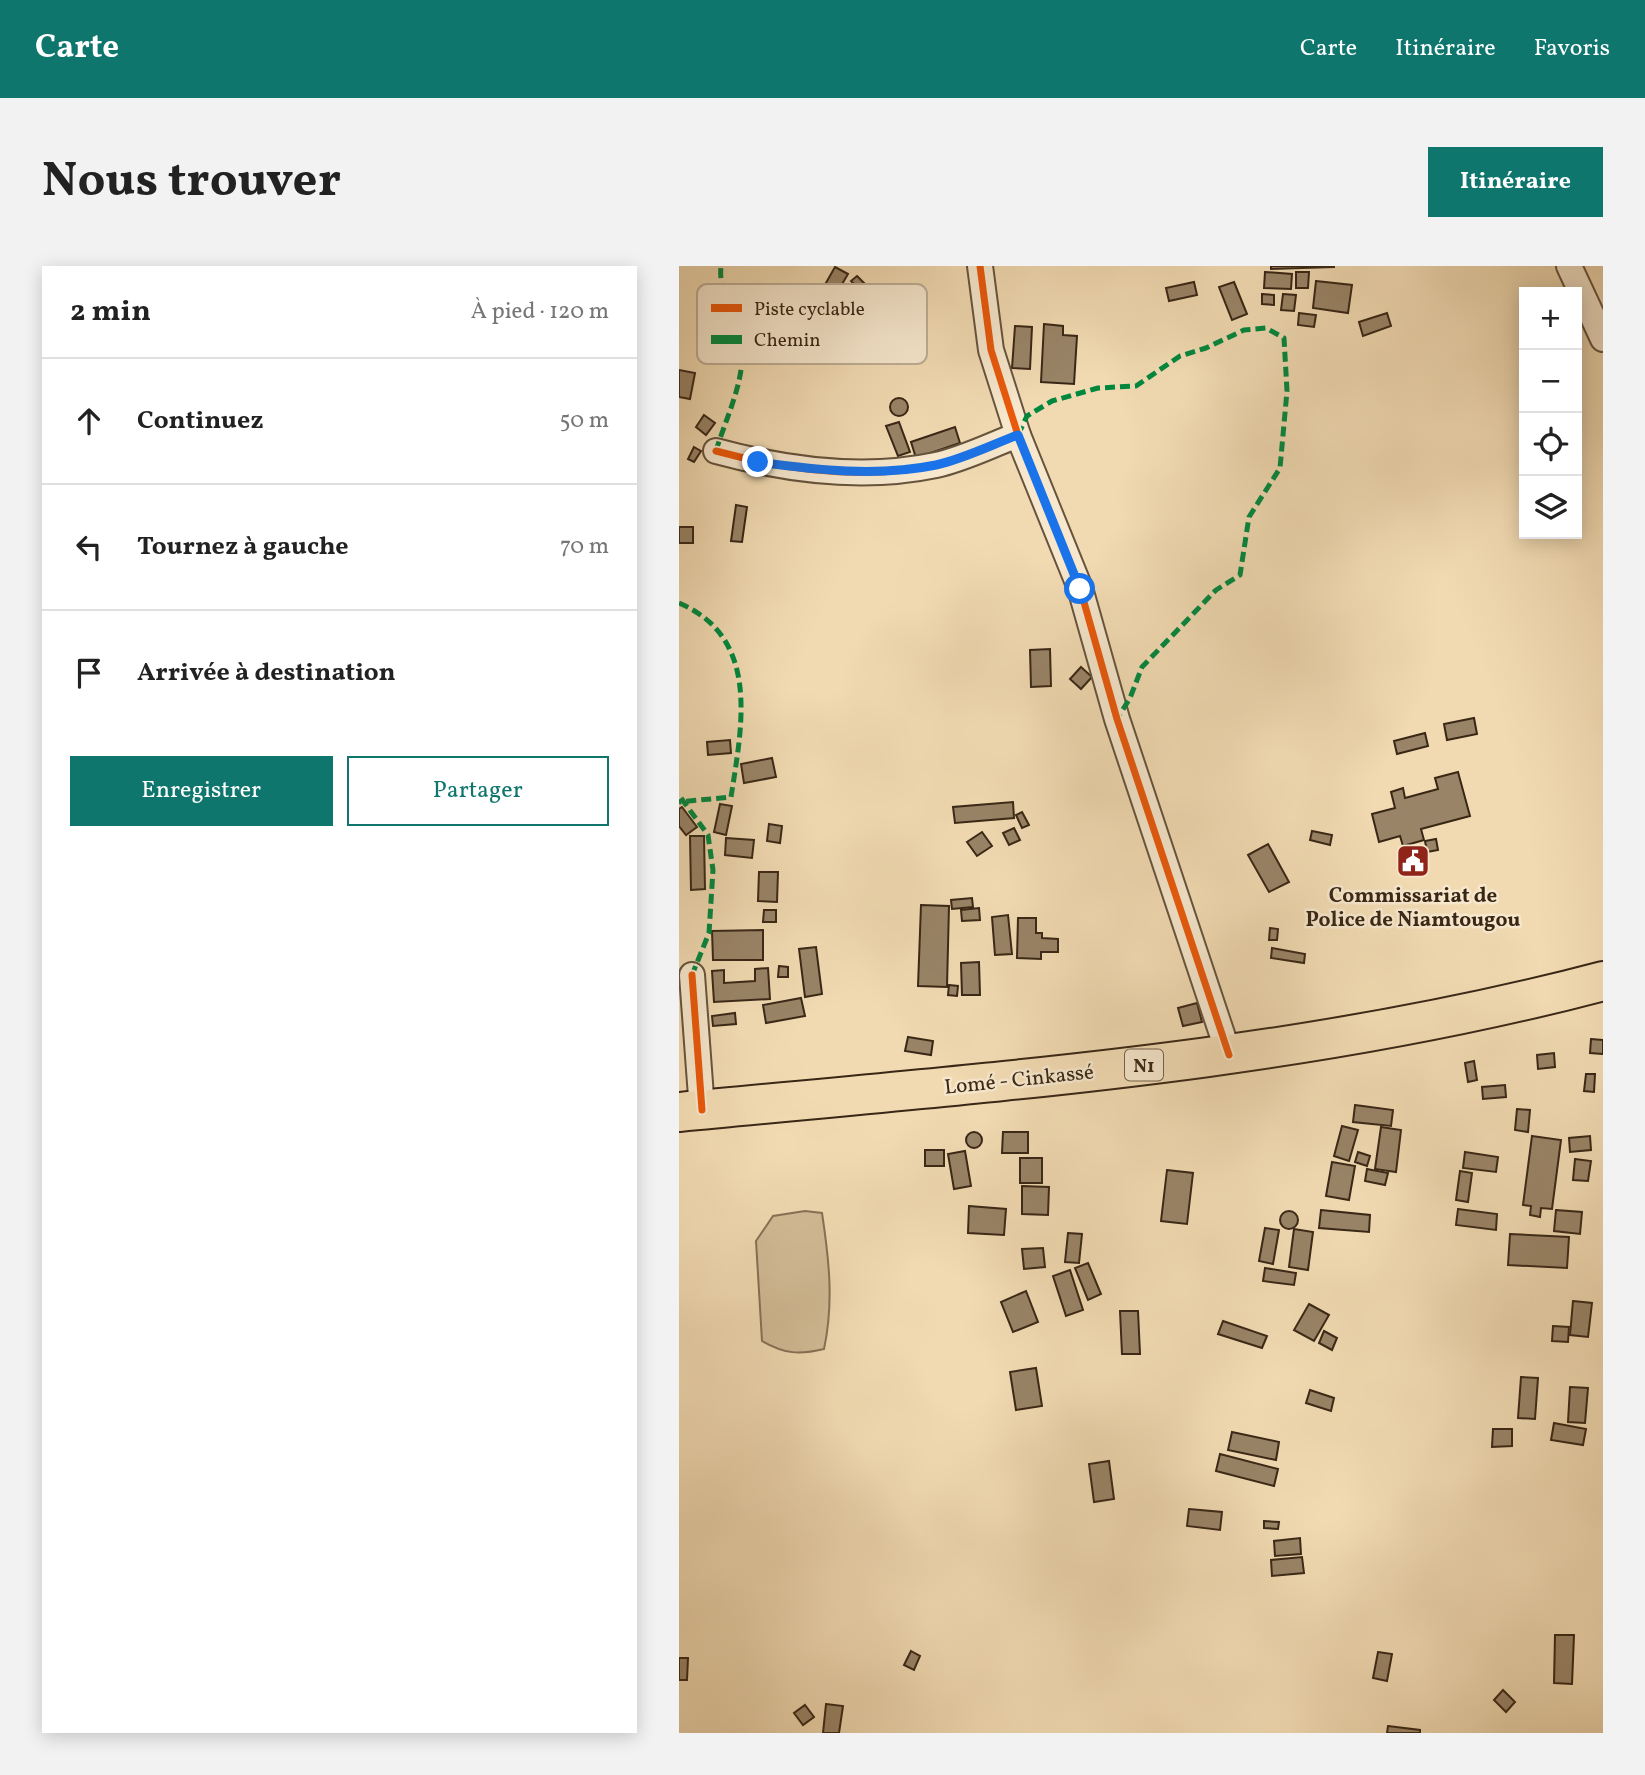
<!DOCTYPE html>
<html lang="fr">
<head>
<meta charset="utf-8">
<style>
  :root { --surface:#fff; --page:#f2f2f2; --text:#222; --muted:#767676; --line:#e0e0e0; --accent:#0f766e }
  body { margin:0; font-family:Vollkorn,serif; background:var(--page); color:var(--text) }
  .controls { position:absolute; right:21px; top:21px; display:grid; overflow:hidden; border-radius:0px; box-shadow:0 4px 18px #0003 }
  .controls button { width:63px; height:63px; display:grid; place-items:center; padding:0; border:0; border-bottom:2px solid var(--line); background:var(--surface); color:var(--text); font:35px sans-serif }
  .stop { position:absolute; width:21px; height:21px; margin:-16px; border:5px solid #1a73e8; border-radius:50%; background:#fff }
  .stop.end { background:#1a73e8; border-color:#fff; box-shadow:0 2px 7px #0008 }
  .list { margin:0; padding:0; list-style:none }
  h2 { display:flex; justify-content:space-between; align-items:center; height:91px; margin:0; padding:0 28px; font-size:30px }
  h2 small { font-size:23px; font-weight:400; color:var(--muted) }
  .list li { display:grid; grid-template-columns:46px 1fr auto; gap:21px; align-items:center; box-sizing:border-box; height:126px; padding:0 28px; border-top:2px solid var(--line) }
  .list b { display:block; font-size:26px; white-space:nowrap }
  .list em { font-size:23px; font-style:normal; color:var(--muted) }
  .actions { display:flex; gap:14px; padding:21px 28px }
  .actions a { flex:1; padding:16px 0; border:2px solid var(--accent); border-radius:0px; text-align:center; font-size:24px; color:var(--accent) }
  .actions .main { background:var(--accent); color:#fff }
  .icon { flex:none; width:38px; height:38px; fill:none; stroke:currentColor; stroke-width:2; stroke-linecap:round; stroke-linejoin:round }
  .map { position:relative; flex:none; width:924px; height:1467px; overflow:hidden; border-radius:0px }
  header { display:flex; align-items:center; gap:42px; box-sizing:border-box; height:98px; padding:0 35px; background:var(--accent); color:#fff }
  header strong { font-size:33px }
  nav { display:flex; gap:38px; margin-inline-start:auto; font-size:24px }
  .intro { display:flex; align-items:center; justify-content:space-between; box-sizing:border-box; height:168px; padding:0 42px }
  h1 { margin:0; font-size:49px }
  .button { padding:18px 32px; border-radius:0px; background:var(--accent); color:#fff; font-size:24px; font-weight:700 }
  main { display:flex; gap:42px; padding:0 42px }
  aside { flex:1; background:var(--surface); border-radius:0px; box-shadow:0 4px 18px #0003 }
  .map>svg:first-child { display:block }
</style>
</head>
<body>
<header>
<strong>Carte</strong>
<nav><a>Carte</a><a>Itinéraire</a><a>Favoris</a></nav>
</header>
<div class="intro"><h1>Nous trouver</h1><a class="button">Itinéraire</a></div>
<main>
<aside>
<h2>2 min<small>À pied · 120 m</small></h2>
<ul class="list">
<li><svg class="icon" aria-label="ahead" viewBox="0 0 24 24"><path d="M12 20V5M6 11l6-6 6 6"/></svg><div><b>Continuez</b></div><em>50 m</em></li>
<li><svg class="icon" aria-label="left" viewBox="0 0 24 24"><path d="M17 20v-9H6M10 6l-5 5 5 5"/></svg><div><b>Tournez à gauche</b></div><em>70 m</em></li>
<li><svg class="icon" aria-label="arrive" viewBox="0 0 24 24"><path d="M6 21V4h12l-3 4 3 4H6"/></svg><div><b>Arrivée à destination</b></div></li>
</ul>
<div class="actions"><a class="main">Enregistrer</a><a>Partager</a></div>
</aside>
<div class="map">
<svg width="924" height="1467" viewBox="0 0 924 1467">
  <rect width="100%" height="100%" fill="#f1dab2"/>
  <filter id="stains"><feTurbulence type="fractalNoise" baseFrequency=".00286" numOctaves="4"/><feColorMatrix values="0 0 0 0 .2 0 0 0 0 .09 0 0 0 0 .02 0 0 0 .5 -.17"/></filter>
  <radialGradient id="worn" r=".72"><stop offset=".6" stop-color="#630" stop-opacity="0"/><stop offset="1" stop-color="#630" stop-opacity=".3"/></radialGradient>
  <!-- green -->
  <path fill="#d2bc97" stroke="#867256" stroke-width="2" d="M 126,945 L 143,947 C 150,993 155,1037 145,1083 C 120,1089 106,1088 83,1075 L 77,975 L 94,950 Z"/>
  <!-- building -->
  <g fill="#998467" stroke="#392716" stroke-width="2">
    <polygon points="592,0 655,0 655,1 592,3"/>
    <polygon points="156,1 169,8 151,39 139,31"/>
    <polygon points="586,6 613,8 612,23 585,22"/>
    <polygon points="617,6 630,6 629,22 617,22"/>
    <polygon points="178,10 186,18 180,23 172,15"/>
    <polygon points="637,15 673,19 669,47 634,42"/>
    <polygon points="515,16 518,29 490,35 487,22"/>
    <polygon points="555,16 568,48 553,54 540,21"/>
    <polygon points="583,28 595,29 595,39 583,38"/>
    <polygon points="604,28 617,29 615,45 602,44"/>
    <polygon points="620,47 637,49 635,61 619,59"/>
    <polygon points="708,47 712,60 684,70 680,56"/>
    <polygon points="365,58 384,60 384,69 398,70 395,118 362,116"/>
    <polygon points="336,60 353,61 351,103 333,102"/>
    <polygon points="0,104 16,107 11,133 0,131"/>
    <circle cx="220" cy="141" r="9"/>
    <polygon points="25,149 36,157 27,169 17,161"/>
    <polygon points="220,156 231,186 219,190 207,160"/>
    <polygon points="276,161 281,177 237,192 232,176"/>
    <polygon points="15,181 22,185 15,196 9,193"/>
    <polygon points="57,239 68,241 63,276 52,275"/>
    <rect x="0" y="261" width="14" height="16"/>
    <polygon points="371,383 372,420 352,421 351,384"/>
    <polygon points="402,401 413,411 402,423 391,413"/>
    <polygon points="795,452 798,468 768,474 765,458"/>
    <polygon points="746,467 749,480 718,488 715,475"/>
    <polygon points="51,474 52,487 29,489 28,476"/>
    <polygon points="93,492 97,511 65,517 62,498"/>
    <polygon points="779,506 791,550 742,563 745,574 724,580 721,570 700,576 693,548 716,542 712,526 724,522 726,532 759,523 756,512"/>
    <polygon points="334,536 335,552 276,557 274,541"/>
    <polygon points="41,538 53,540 47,569 35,566"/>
    <polygon points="3,541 18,561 7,569 0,560 0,543"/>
    <polygon points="343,546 350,559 343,562 337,549"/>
    <polygon points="90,558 103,560 101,577 88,575"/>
    <polygon points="335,562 341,574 330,579 324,567"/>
    <polygon points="633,565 653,569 651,579 631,574"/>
    <polygon points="303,566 313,580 298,590 288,576"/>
    <polygon points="11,570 25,570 26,623 12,624"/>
    <polygon points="47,572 75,574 73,592 46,589"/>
    <polygon points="757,573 759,584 748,586 746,575"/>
    <polygon points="589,578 610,616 590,626 569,589"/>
    <polygon points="80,606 99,606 98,636 79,635"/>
    <polygon points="293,632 294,641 273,643 272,634"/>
    <polygon points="242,639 270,640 268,721 239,720"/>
    <polygon points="300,642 301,654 283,655 282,644"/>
    <polygon points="85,644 97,644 97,656 84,656"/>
    <polygon points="329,649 333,688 316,689 313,651"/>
    <polygon points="339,652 357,652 357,667 363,667 363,672 379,673 379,686 362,686 362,693 338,692"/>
    <polygon points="591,662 599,663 598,674 590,674"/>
    <polygon points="84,664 84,694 34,694 33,665"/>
    <polygon points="137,681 143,728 126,731 120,683"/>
    <polygon points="593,682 626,688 625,697 592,692"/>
    <polygon points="300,696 301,729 283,729 282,697"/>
    <polygon points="100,700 109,701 109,711 99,711"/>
    <polygon points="89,702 91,733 35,736 33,705 45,704 45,717 76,715 76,703"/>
    <polygon points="270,719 279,720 278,730 269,729"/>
    <polygon points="122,732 126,750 87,757 84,739"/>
    <polygon points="518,737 523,756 504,760 499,742"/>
    <polygon points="56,747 57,758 34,760 33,750"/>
    <polygon points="229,771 254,775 252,789 226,785"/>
    <polygon points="912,773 924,774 924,788 911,787"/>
    <polygon points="875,787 876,801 859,803 858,789"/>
    <polygon points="795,795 798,814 789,816 786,797"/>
    <polygon points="907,808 916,808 915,826 905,825"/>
    <polygon points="826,819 827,831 804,833 803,821"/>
    <polygon points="676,839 714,844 712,860 674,856"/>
    <polygon points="838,843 851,844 849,866 836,864"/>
    <polygon points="663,860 679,864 670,895 655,890"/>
    <polygon points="702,861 722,864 717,906 696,903"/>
    <polygon points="324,866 349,866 349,887 323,887"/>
    <circle cx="295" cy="874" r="8"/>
    <polygon points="853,870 882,874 873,943 862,942 861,951 851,949 852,940 844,939"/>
    <polygon points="911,870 912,884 891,886 890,872"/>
    <rect x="246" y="884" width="19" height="16"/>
    <polygon points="286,885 292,920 275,923 269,888"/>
    <polygon points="679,886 691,890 688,900 676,896"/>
    <polygon points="786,886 819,891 817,906 784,902"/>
    <rect x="341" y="892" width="22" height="25"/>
    <polygon points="896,893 912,895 909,915 894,914"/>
    <polygon points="653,896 676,900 670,934 647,930"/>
    <polygon points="688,903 709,907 706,919 686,915"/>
    <polygon points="488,904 514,907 508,958 482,955"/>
    <polygon points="781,905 793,907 789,936 777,934"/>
    <polygon points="343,920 370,921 369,949 343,948"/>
    <polygon points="290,940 327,943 325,969 289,967"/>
    <polygon points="779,943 818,948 817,964 777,959"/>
    <polygon points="642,944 691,949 690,966 640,962"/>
    <polygon points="877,944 903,946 901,968 875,965"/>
    <circle cx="610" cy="954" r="9"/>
    <polygon points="586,962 600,964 594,998 580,995"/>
    <polygon points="615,963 634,966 629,1004 610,1001"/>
    <polygon points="389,967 403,968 400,997 386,996"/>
    <polygon points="831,968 890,971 888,1002 829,999"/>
    <polygon points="364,982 366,1001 345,1003 343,983"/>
    <polygon points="409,997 422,1028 409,1034 396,1002"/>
    <polygon points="586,1002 617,1007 615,1019 584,1015"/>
    <polygon points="391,1004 404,1044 387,1050 374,1010"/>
    <polygon points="347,1025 359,1056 334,1066 322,1036"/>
    <polygon points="894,1035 913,1037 909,1071 891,1069"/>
    <polygon points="630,1038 650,1049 635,1075 615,1064"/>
    <polygon points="441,1045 459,1045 461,1088 443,1088"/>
    <polygon points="544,1055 588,1070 583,1082 539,1068"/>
    <polygon points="874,1060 890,1061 889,1076 873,1075"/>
    <polygon points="645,1065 658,1072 653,1084 640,1077"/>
    <polygon points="357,1102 363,1140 337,1144 331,1106"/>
    <polygon points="842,1111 859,1112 856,1153 839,1152"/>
    <polygon points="891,1121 909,1122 906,1157 889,1156"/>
    <polygon points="631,1124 655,1132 652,1145 627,1137"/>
    <polygon points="875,1157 907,1163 904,1179 872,1174"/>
    <polygon points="814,1163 833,1163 833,1180 813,1181"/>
    <polygon points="553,1166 600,1176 597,1194 549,1184"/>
    <polygon points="541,1188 599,1203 595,1220 537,1205"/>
    <polygon points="430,1195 435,1233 415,1236 410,1198"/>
    <polygon points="510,1243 543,1246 541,1264 508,1260"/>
    <polygon points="585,1255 600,1256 599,1263 585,1262"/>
    <polygon points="621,1272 622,1288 596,1290 595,1275"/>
    <polygon points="623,1291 625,1307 593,1310 592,1294"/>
    <polygon points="876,1369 895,1369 893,1418 875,1417"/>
    <polygon points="232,1385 241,1390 235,1404 225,1399"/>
    <polygon points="699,1386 713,1388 708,1415 694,1412"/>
    <polygon points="0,1392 9,1392 8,1414 0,1414"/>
    <polygon points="824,1424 836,1436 827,1446 815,1434"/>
    <polygon points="147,1438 164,1440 160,1467 144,1467"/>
    <polygon points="126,1439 135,1451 124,1459 115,1447"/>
    <polygon points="709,1460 741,1464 741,1467 708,1467"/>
  </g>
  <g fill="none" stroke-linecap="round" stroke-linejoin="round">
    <defs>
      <g id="street">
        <polyline points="301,0 312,84 339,169 401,322 438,453 550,789"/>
        <polyline points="890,0 924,73"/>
        <path d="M 37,185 C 107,204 186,214 257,199 C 285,193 312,179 339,169"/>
        <polyline points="13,709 23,844"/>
      </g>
      <path id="highway" d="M 0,846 C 310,816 622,795 924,715"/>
    </defs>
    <!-- street casing -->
    <use href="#street" stroke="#67543d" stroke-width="28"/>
    <!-- highway casing -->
    <use href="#highway" stroke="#392716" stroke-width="42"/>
    <!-- street -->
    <use href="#street" stroke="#f6e7cd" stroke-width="24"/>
    <!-- highway -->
    <use href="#highway" stroke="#f1dab2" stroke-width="38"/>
    <!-- quiet -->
    <g stroke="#00873e" stroke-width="5" stroke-dasharray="10 5" stroke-linecap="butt">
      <polyline points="339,169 348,150 373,135 419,122 457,120 501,90 527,82 565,64 587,62 605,72 608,125 601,202 570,251 561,309 537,324 463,401 451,432 438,453"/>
      <path d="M 37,185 C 46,154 68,111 62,79 C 56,52 39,29 42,0"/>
      <path d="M 0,337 C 82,372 63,460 52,531 L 0,536"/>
      <polyline points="2,532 29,569 34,604 30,667 13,709"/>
    </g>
    <defs>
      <g id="cycleway">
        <polyline points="301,0 312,84 339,169 401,322 438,453 550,789"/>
        <path d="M 37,185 C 107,204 186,214 257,199 C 285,193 312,179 339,169"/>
        <polyline points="13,709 23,844"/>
      </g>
    </defs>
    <!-- cycleway casing -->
    <use href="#cycleway" stroke="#f6e7cd" stroke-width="11"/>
    <!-- cycleway -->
    <use href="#cycleway" stroke="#e8590c" stroke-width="7"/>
  </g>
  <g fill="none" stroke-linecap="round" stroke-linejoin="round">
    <!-- route -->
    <path stroke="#1a73e8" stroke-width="9" d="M 79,196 C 137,204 198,211 257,199 C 284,193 312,179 339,169 L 401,323"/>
  </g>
  <!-- icons -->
  <defs>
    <symbol id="civic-square" viewBox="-11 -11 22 22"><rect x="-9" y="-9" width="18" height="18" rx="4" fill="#8f2418" stroke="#f6e7cd"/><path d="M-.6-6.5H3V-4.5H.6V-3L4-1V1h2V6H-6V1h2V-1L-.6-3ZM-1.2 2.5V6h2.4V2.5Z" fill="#fff"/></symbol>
  </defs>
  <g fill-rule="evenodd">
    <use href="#civic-square" x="715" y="576" width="38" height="38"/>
  </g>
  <g text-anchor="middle" stroke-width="5" stroke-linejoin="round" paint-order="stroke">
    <!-- shield labels -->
    <rect fill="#f6e7cd" stroke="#72614d" stroke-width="2" x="446" y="783.5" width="38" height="31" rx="5"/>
    <g font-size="19" font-weight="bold" fill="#392716">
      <text x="465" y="806">N1</text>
    </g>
    <!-- poi labels -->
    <g font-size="21" font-weight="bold" fill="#392716" stroke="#f6e7cd">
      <text x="734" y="636">Commissariat de<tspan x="734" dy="24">Police de Niamtougou</tspan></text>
    </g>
    <!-- street labels -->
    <g font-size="21" fill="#392716" stroke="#f6e7cd">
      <text transform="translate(340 813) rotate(-6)" y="7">Lomé - Cinkassé</text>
    </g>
  </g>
  <!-- legend -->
  <rect x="18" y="18" width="230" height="80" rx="10" fill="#f6e7cd" stroke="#bdad96" stroke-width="2"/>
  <rect x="32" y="38" width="31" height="8" fill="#e8590c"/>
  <rect x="32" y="69" width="31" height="9" fill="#00873e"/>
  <g font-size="19" fill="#392716">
    <text x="75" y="49">Piste cyclable</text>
    <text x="75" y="80">Chemin</text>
  </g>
  <rect width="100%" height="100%" filter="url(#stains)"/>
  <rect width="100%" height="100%" fill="url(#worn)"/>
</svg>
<div class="controls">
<button>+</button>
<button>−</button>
<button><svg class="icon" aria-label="locate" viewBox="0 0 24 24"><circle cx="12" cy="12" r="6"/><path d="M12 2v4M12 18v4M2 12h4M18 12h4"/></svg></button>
<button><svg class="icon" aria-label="layers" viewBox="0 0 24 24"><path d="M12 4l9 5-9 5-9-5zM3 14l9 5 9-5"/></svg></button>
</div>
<div class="stop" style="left:401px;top:323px"></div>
<div class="stop end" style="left:79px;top:196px"></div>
</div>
</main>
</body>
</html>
